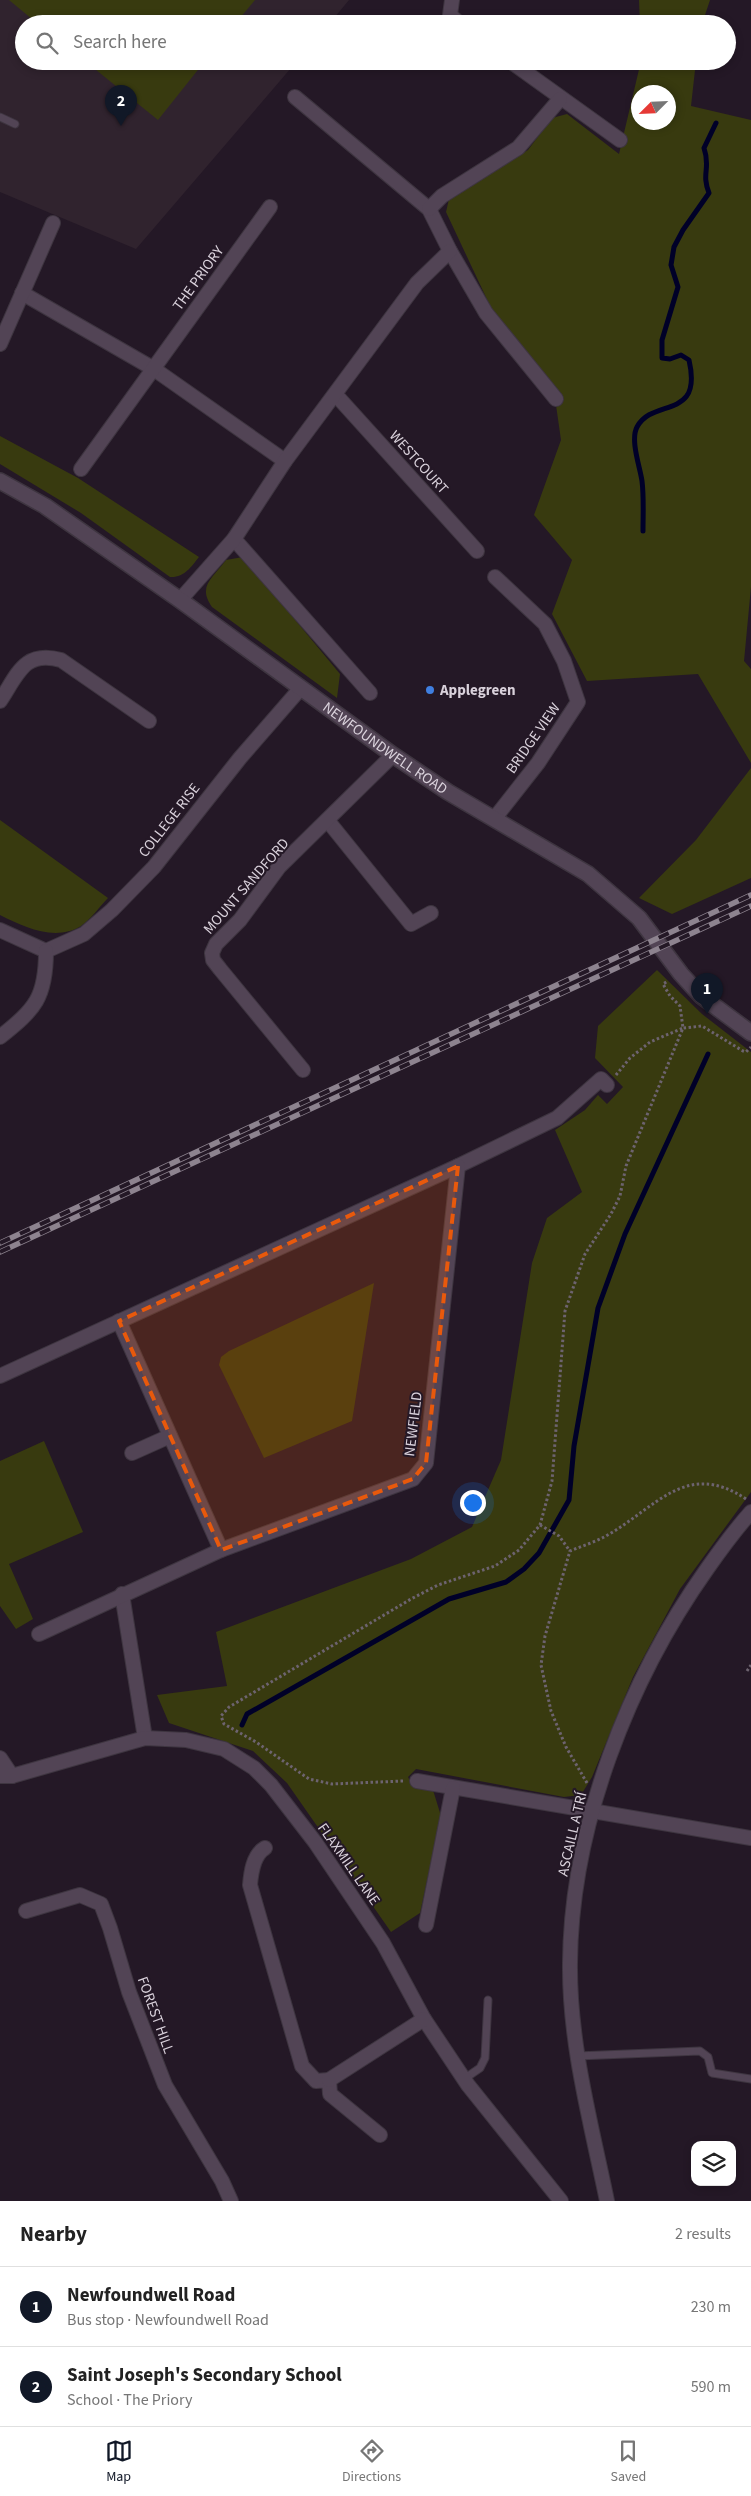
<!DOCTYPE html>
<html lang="en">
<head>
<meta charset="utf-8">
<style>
  :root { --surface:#fff; --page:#f6f6f6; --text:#222; --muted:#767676; --line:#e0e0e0; --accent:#111827 }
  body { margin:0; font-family:"Source Sans 3",sans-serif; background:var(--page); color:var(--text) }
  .controls { position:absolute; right:15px; bottom:15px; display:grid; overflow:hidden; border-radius:10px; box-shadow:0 2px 8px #0003 }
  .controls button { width:45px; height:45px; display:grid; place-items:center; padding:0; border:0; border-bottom:1px solid var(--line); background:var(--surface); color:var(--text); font:25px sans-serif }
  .compass { position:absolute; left:631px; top:85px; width:45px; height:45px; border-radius:50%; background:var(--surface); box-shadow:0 2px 8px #0003; rotate:246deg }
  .you { position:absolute; left:472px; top:1502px; width:18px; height:18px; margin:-12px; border:4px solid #fff; border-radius:50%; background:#1a73e8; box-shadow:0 0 0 8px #1a73e833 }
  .badge { display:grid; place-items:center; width:32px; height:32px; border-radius:50%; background:var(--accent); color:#fff; font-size:16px; font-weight:700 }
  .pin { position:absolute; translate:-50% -41px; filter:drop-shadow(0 1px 2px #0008) }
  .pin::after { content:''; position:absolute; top:26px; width:18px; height:15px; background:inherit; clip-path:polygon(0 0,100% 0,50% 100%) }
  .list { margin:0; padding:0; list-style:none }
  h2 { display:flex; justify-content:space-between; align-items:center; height:65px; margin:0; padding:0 20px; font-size:21px }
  h2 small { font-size:16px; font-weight:400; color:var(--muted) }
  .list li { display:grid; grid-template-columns:32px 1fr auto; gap:15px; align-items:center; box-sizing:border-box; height:80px; padding:0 20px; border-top:1px solid var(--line) }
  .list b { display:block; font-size:19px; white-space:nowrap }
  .list p { margin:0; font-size:16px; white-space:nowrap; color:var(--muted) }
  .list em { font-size:16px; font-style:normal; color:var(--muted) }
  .icon { flex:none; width:28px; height:28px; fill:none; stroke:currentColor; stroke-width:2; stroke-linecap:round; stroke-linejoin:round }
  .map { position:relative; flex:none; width:751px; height:2201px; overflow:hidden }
  .search { position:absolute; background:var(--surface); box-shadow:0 2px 8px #0003; left:15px; right:15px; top:15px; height:55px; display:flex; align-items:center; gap:12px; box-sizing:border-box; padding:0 18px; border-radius:28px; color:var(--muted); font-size:19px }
  .sheet { height:225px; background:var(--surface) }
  nav { display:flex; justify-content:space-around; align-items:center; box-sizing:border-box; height:70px; border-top:1px solid var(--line); background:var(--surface); font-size:14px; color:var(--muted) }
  nav a { display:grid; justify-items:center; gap:2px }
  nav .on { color:var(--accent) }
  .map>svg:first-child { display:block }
</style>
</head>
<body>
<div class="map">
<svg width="751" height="2201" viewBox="0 0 751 2201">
  <rect width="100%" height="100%" fill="#241826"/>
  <!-- education -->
  <polygon fill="#30232e" points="0,0 349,0 329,24 24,24 24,61 297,61 136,249 0,192"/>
  <!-- green -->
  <g fill="#383a0f" fill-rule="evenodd">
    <polygon points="9,0 255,0 235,24 38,24"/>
    <polygon points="639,0 710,0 702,24 640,24"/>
    <polygon points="85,61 205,61 158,120"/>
    <path d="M 641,61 L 696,61 L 691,106 L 751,120 L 751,587 L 744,661 L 751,669 L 751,763 L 698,674 L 587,681 L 552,614 L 572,560 L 534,515 L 561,440 L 553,384 L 492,310 L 446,212 L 449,199 L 528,150 L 552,118 L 567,114 L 619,154 ZM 638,92 L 668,92 L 668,122 L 638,122 Z"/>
    <path d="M 0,436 L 78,478 L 199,557 C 191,567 184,578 170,577 L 81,513 L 0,464 Z"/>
    <path d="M 243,557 L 340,674 L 337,698 L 212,607 C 197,586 213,578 226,560 Z"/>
    <polygon points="751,768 751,878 672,914 639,898 696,840"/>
    <path d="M 0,820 L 108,898 C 100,906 91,919 81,926 C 55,942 24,927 0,915 Z"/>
    <polygon points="657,970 702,1014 751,1052 751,1492 680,1589 633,1677 592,1777 581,1795 564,1797 416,1769 408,1777 412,1785 433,1790 441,1816 420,1913 391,1932 287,1783 253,1751 169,1723 157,1695 227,1686 216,1632 411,1559 472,1527 501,1460 532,1263 547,1218 582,1192 555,1130 585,1110 598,1095 607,1104 623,1087 595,1058 598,1026"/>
    <polygon points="374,1283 352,1421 264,1458 219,1365 221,1357 229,1351"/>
    <polygon points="44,1441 83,1532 9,1564 33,1619 16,1629 0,1606 0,1461"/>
  </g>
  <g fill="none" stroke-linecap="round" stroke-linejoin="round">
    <!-- stream -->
    <g stroke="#000028" stroke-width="5">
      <path d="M 643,531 C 643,514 644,497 642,481 C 640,467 630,440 637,427 C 653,397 703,421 689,360 L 681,355 L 670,359 L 662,358 L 662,340 L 678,287 L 671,265 L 674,247 L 683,230 L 709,193 C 701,173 711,168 704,148 L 716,123"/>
      <polyline points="242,1725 247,1714 449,1599 506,1582 524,1569 539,1553 569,1500 574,1446 598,1308 625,1234 708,1054"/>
    </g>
    <defs>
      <g id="lane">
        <polyline points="0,117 15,124"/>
        <polyline points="577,2056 700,2051 708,2057 712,2073 751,2079"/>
        <polyline points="464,2079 480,2068 485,2058 488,2000"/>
      </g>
      <g id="street">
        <polyline points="452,0 450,15 460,24"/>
        <polyline points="510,61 620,140"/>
        <polyline points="295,97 429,209 450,251 486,313 556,399"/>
        <polyline points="429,209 442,196 518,148 560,99"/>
        <polyline points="22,293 154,369 285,461"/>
        <polyline points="0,344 53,223"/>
        <polyline points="336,395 477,551"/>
        <polyline points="81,469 270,207"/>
        <polyline points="234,539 370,693"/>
        <polyline points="180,600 234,539 285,461 417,283 450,251"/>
        <path d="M 0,701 C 18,674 24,650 61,660 L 149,721"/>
        <polyline points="494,819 538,763 578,702 564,661 545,624 495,577"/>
        <polyline points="328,821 411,924 431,913"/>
        <polyline points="0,930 46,951"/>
        <polyline points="46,951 84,934 112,910 154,867 240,758 300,689"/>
        <path d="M 0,1037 C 35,1009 46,998 46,951"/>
        <polyline points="303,1070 220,969 213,960 212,953 216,944 240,920 279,867 393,755"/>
        <polyline points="119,1321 221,1550"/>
        <polyline points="0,1376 458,1166 557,1118 601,1079 607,1085"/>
        <polyline points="132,1453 170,1436"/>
        <polyline points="122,1594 145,1738"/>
        <polyline points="39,1634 221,1550 413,1479 426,1463 458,1166"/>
        <polyline points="0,1758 12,1776"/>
        <polyline points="0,1776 12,1776 145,1738 186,1740 224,1749 254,1768 271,1785 315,1842 383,1943 424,2019 468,2085 561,2201"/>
        <polyline points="417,1781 751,1838"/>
        <path d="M 265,1848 C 253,1855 251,1873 250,1885 L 302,2066 L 316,2081 L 329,2080 L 330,2094 L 380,2135"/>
        <polyline points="26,1911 80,1895 101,1904 110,1928 129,1992 165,2085 222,2181 231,2201"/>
        <polyline points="426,1925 453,1788"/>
        <polyline points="329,2080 424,2019"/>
        <path d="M 607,2201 C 591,2123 569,2043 570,1963 C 571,1826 629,1679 707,1569 C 721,1549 735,1530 751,1512"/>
      </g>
      <g id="secondary">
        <path id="s1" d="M 0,481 L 45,506 L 180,600 L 393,755 L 448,792 L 588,874 L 639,918 L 681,974 L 701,996 L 751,1033"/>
      </g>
    </defs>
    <!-- lane casing -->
    <use href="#lane" stroke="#3e3540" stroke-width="9"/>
    <!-- street casing -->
    <use href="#street" stroke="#3e3540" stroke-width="16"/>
    <!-- secondary casing -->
    <use href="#secondary" stroke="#3e3540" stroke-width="18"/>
    <!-- path -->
    <g stroke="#6d636f" stroke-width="3" stroke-dasharray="2.5 2.5" stroke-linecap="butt">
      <polyline points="616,1075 630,1058 650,1042 683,1028 680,1006 670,996 663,984 668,981"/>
      <polyline points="540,1525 559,1536 570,1551"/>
      <polyline points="747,1671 751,1665"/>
      <polyline points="403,1781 332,1784 309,1779 256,1742 224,1724 221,1716 229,1707 411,1599 438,1585 495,1566 519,1550 540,1525 552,1481 565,1311 585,1254 611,1214 620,1196 626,1166 683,1028 702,1026 743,1051 746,1052 751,1047"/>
      <path d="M 587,1783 L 566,1747 L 551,1711 L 541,1665 L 545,1636 L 570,1551 C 582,1546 595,1542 606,1536 C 656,1508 686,1459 746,1499"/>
    </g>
    <!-- lane -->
    <use href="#lane" stroke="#524455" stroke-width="7"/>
    <!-- street -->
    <use href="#street" stroke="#524455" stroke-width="14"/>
    <!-- secondary -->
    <use href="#secondary" stroke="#524455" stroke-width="15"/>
    <defs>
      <g id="rail">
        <polyline points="0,1243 751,895"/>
        <polyline points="0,1252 751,906"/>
      </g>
    </defs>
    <!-- rail casing -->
    <use href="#rail" stroke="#8d838f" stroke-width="5.5"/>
    <!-- rail -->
    <use href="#rail" stroke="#241826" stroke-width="4" stroke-dasharray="11" stroke-linecap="butt"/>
  </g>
  <!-- marked area -->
  <path fill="#e8590c" fill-opacity="0.2" stroke="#e8590c" stroke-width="4" stroke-dasharray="10 6" stroke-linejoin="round" d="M 458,1166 L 426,1463 L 413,1479 L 221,1550 L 119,1321 Z"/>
  <!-- markers -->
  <circle fill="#3f7fe0" stroke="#241826" stroke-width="2" cx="430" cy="690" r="5"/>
  <g text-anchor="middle" stroke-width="4" stroke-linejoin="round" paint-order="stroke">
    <!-- street labels -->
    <g font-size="15" fill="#d9d1db" stroke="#241826">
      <text transform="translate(198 278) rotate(-54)" y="5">THE PRIORY</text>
      <text transform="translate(419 462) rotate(48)" y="5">WESTCOURT</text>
      <text transform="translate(533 738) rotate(-55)" y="5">BRIDGE VIEW</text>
      <text dy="5" stroke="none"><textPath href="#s1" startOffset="469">NEWFOUNDWELL ROAD</textPath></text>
      <text transform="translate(169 820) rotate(-52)" y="5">COLLEGE RISE</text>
      <text transform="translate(246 886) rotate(-49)" y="5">MOUNT SANDFORD</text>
      <text transform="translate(413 1424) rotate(-83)" y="5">NEWFIELD</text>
      <text transform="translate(572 1834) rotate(-77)" y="5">ASCAILL A TRÍ</text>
      <text transform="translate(349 1864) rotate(55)" y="5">FLAXMILL LANE</text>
      <text transform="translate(156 2015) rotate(70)" y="5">FOREST HILL</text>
    </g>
    <!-- poi labels -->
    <g font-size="15" font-weight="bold" fill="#d9d1db" stroke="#241826" text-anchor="start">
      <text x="440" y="695">Applegreen</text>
    </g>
  </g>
</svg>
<div class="controls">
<button><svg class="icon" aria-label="layers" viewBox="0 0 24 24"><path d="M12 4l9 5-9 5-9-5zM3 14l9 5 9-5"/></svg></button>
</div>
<svg class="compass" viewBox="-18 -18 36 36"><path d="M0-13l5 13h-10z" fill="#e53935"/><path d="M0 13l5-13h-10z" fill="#767676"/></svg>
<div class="you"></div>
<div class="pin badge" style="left:707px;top:1014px">1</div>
<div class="pin badge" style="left:121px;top:126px">2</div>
<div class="search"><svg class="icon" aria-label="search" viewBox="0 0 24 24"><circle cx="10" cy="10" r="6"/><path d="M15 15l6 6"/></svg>Search here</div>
</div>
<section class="sheet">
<h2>Nearby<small>2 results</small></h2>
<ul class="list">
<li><span class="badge">1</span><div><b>Newfoundwell Road</b><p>Bus stop · Newfoundwell Road</p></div><em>230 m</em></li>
<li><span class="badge">2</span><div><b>Saint Joseph's Secondary School</b><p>School · The Priory</p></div><em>590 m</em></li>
</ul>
</section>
<nav>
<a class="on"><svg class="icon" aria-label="map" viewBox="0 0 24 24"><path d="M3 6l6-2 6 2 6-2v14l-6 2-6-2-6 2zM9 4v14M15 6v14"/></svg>Map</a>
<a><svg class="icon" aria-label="directions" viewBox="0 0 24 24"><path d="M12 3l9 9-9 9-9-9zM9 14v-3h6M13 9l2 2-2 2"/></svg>Directions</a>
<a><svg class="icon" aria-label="saved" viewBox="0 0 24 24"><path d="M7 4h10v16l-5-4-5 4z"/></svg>Saved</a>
</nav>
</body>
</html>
